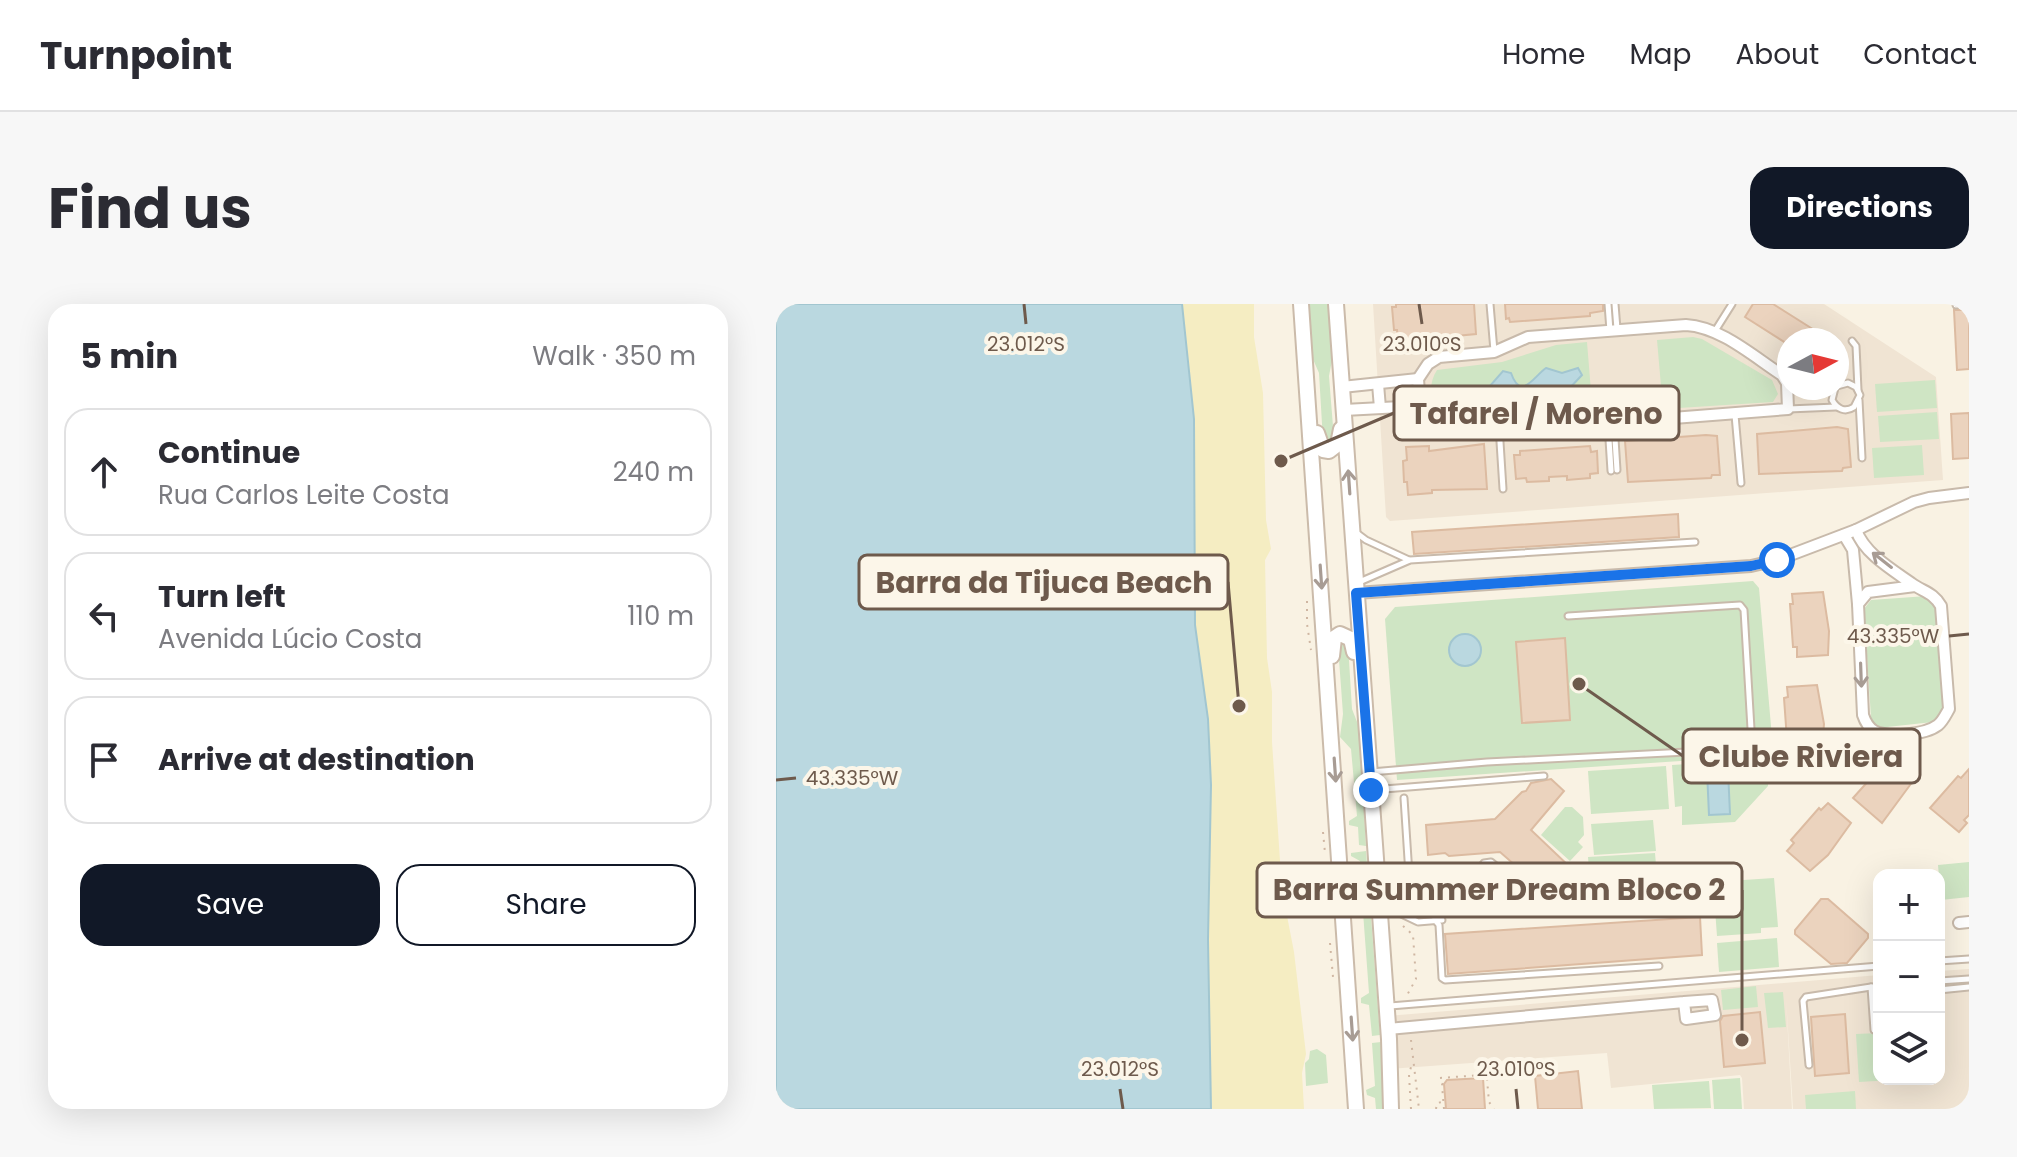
<!DOCTYPE html>
<html lang="en">
<head>
<meta charset="utf-8">
<style>
  :root { --surface:#fff; --page:#f7f7f7; --text:#2b2b33; --muted:#7c7c81; --line:#e1e1e2; --accent:#111827 }
  body { margin:0; font-family:Poppins,sans-serif; background:var(--page); color:var(--text) }
  .controls { position:absolute; right:24px; bottom:24px; display:grid; overflow:hidden; border-radius:16px; box-shadow:0 8px 32px #0002 }
  .controls button { width:72px; height:72px; display:grid; place-items:center; padding:0; border:0; border-bottom:2px solid var(--line); background:var(--surface); color:var(--text); font:40px sans-serif }
  .compass { position:absolute; left:1001px; top:24px; width:72px; height:72px; border-radius:50%; background:var(--surface); box-shadow:0 8px 32px #0002; rotate:83deg }
  .stop { position:absolute; width:24px; height:24px; margin:-18px; border:6px solid #1a73e8; border-radius:50%; background:#fff }
  .stop.end { background:#1a73e8; border-color:#fff; box-shadow:0 2px 8px #0008 }
  .list { margin:0; padding:0; list-style:none }
  h2 { display:flex; justify-content:space-between; align-items:center; height:104px; margin:0; padding:0 32px; font-size:34px }
  h2 small { font-size:26px; font-weight:400; color:var(--muted) }
  .list li { display:grid; grid-template-columns:52px 1fr auto; gap:24px; align-items:center; box-sizing:border-box; height:128px; margin:0 16px 16px; padding:0 16px; border:2px solid var(--line); border-radius:24px }
  .list b { display:block; font-size:30px; white-space:nowrap }
  .list p { margin:0; font-size:26px; white-space:nowrap; color:var(--muted) }
  .list em { font-size:26px; font-style:normal; color:var(--muted) }
  .actions { display:flex; gap:16px; padding:24px 32px }
  .actions a { flex:1; padding:18px 0; border:2px solid var(--accent); border-radius:24px; text-align:center; font-size:28px; color:var(--accent) }
  .actions .main { background:var(--accent); color:#fff }
  .icon { flex:none; width:44px; height:44px; fill:none; stroke:currentColor; stroke-width:2; stroke-linecap:round; stroke-linejoin:round }
  .map { position:relative; flex:none; width:1193px; height:805px; overflow:hidden; border-radius:24px }
  header { display:flex; align-items:center; gap:48px; box-sizing:border-box; height:112px; padding:0 40px; background:var(--surface); border-bottom:2px solid var(--line) }
  header strong { font-size:38px }
  nav { display:flex; gap:44px; margin-inline-start:auto; font-size:28px }
  .intro { display:flex; align-items:center; justify-content:space-between; box-sizing:border-box; height:192px; padding:0 48px }
  h1 { margin:0; font-size:56px }
  .button { padding:20px 36px; border-radius:24px; background:var(--accent); color:#fff; font-size:28px; font-weight:700 }
  main { display:flex; gap:48px; padding:0 48px }
  aside { flex:1; background:var(--surface); border-radius:24px; box-shadow:0 8px 32px #0002 }
  .map>svg:first-child { display:block }
</style>
</head>
<body>
<header>
<strong>Turnpoint</strong>
<nav><a>Home</a><a>Map</a><a>About</a><a>Contact</a></nav>
</header>
<div class="intro"><h1>Find us</h1><a class="button">Directions</a></div>
<main>
<aside>
<h2>5 min<small>Walk · 350 m</small></h2>
<ul class="list">
<li><svg class="icon" aria-label="ahead" viewBox="0 0 24 24"><path d="M12 20V5M6 11l6-6 6 6"/></svg><div><b>Continue</b><p>Rua Carlos Leite Costa</p></div><em>240 m</em></li>
<li><svg class="icon" aria-label="left" viewBox="0 0 24 24"><path d="M17 20v-9H6M10 6l-5 5 5 5"/></svg><div><b>Turn left</b><p>Avenida Lúcio Costa</p></div><em>110 m</em></li>
<li><svg class="icon" aria-label="arrive" viewBox="0 0 24 24"><path d="M6 21V4h12l-3 4 3 4H6"/></svg><div><b>Arrive at destination</b></div></li>
</ul>
<div class="actions"><a class="main">Save</a><a>Share</a></div>
</aside>
<div class="map">
<svg width="1193" height="805" viewBox="0 0 1193 805">
  <rect width="100%" height="100%" fill="#f9f2e3"/>
  <!-- residential -->
  <g fill="#f0e4d3" fill-rule="evenodd">
    <path d="M 597,0 L 1048,0 L 1160,73 L 1167,176 L 614,217 L 610,213 ZM 1013,36 L 1061,36 L 1061,84 L 1013,84 Z"/>
    <polygon points="1193,665 1193,805 1017,805 1010,694 1016,805 968,805 966,774 964,771 835,784 831,749 613,765 611,712 1103,671 1103,775 1163,775 1163,667"/>
  </g>
  <!-- green -->
  <g fill="#cfe5c4">
    <polygon points="532,0 553,0 557,51 553,72 558,135 552,140 547,137 543,69 536,53"/>
    <polygon points="917,33 926,35 996,76 1002,90 997,98 887,105 881,36"/>
    <path d="M 811,38 L 817,112 L 762,115 L 664,111 C 653,98 652,80 661,66 L 726,58 L 780,41 Z"/>
    <polygon points="1159,76 1161,104 1101,108 1099,80"/>
    <polygon points="1161,108 1163,135 1104,138 1102,112"/>
    <polygon points="1146,141 1148,171 1098,174 1096,144"/>
    <polygon points="977,277 983,284 997,445 994,451 621,476 609,315 619,303"/>
    <polygon points="1151,292 1159,304 1167,405 1157,418 1102,424 1095,414 1088,305 1095,296"/>
    <polygon points="565,337 572,340 576,405 583,423 590,542 583,541 582,523 573,521 573,517 581,512 575,445 564,433 567,410 562,342"/>
    <polygon points="992,455 992,482 959,518 906,521 906,502 899,503 896,461"/>
    <polygon points="890,462 893,505 815,510 812,467"/>
    <polygon points="789,503 796,503 807,513 808,531 802,538 807,543 794,557 765,531"/>
    <polygon points="877,516 880,547 818,551 815,520"/>
    <polygon points="590,547 604,731 596,732 593,701 585,699 585,694 593,689 587,608 579,606 578,602 586,598 584,557 575,552 575,549"/>
    <polygon points="879,549 882,584 815,588 812,553"/>
    <polygon points="1193,558 1193,593 1165,596 1162,561"/>
    <polygon points="998,574 1002,623 985,624 985,629 941,632 937,578"/>
    <polygon points="1001,634 1003,663 943,668 941,639"/>
    <polygon points="980,682 982,703 947,706 945,686"/>
    <polygon points="1007,688 1010,723 992,724 988,689"/>
    <polygon points="1103,729 1103,775 1117,776 1083,778 1080,730"/>
    <polygon points="605,738 608,805 600,805 599,794 591,791 590,786 599,782 596,739"/>
    <polygon points="541,745 550,751 552,779 530,782 529,759 533,755 534,747"/>
    <polygon points="964,774 966,805 938,805 936,776"/>
    <polygon points="933,777 935,804 878,805 876,781"/>
    <polygon points="1079,787 1080,805 1030,805 1029,791"/>
  </g>
  <!-- sand -->
  <polygon fill="#f5edc2" points="406,0 478,0 478,33 487,89 490,216 495,245 489,256 491,354 496,388 496,438 506,586 518,648 530,750 526,769 528,805 435,805 432,636 435,481 432,415 419,321 418,115"/>
  <!-- water -->
  <g fill="#bad8e0" stroke="#a2c6d0" stroke-width="2">
    <polygon points="0,0 406,0 418,115 419,321 432,415 435,481 432,636 435,805 0,805"/>
    <path d="M 770,64 L 786,69 L 802,64 L 806,71 L 789,89 L 782,90 L 768,86 L 747,104 L 738,101 L 728,88 L 714,87 L 713,83 L 727,67 L 735,69 C 745,98 758,72 770,64 Z"/>
    <circle cx="689" cy="346" r="16"/>
    <polygon points="952,466 954,510 933,511 931,467"/>
  </g>
  <!-- building -->
  <g fill="#ebd3be" stroke="#dcbba1" stroke-width="2">
    <polygon points="620,0 698,0 700,30 669,33 656,30 645,31 645,37 622,37 621,26 618,26 616,3 620,3"/>
    <polygon points="729,0 827,0 827,7 814,9 814,12 734,18 733,14 730,15"/>
    <polygon points="977,0 997,0 1054,36 1013,36 1013,41 969,13"/>
    <polygon points="1178,6 1193,6 1193,65 1181,66"/>
    <polygon points="1193,109 1193,154 1177,155 1175,110"/>
    <polygon points="1061,123 1072,125 1075,163 1067,164 1066,167 983,170 981,130"/>
    <polygon points="930,131 941,132 944,171 936,171 935,174 852,178 849,137"/>
    <polygon points="708,140 711,185 656,186 656,189 632,191 631,178 628,178 627,157 631,156 630,143 653,142 653,147"/>
    <polygon points="814,142 815,148 821,147 822,169 814,170 814,174 791,176 791,172 773,173 773,177 751,178 750,174 740,175 738,151 744,151 744,147"/>
    <polygon points="902,210 903,233 638,250 636,228"/>
    <polygon points="1047,288 1053,327 1052,351 1021,353 1021,343 1017,343 1014,300 1017,300 1016,290"/>
    <polygon points="789,334 794,416 746,419 740,338"/>
    <polygon points="1041,381 1048,420 1046,444 1016,447 1015,436 1011,436 1008,394 1012,393 1011,383"/>
    <polygon points="1114,457 1137,477 1106,519 1077,494 1105,463 1107,465"/>
    <polygon points="1193,465 1193,511 1188,516 1191,519 1183,528 1154,504 1182,472 1185,474"/>
    <polygon points="775,475 788,487 755,526 795,564 782,577 773,579 770,576 764,583 724,548 673,552 669,549 652,551 650,521 719,515 746,488 750,487 755,479"/>
    <polygon points="1052,499 1075,519 1052,551 1034,567 1011,547 1018,539 1015,536 1043,504 1045,506"/>
    <polygon points="1045,595 1052,595 1092,630 1092,634 1071,659 1055,660 1019,630 1019,626"/>
    <polygon points="924,613 926,651 672,670 669,630"/>
    <polygon points="984,708 989,759 948,763 944,717 947,712"/>
    <polygon points="1069,710 1073,769 1039,772 1035,713"/>
    <polygon points="802,767 806,805 762,805 759,772"/>
    <polygon points="707,774 709,805 670,805 668,780 671,776"/>
  </g>
  <g fill="none" stroke-linecap="round" stroke-linejoin="round">
    <defs>
      <g id="lane">
        <polyline points="714,0 718,47"/>
        <polyline points="832,0 834,27"/>
        <polyline points="839,0 841,25"/>
        <polyline points="1180,0 1180,1"/>
        <polyline points="939,27 956,0"/>
        <polyline points="1076,37 1080,42 1082,86"/>
        <path d="M 1059,84 L 1056,96 C 1061,105 1069,109 1078,103 L 1084,91 L 1080,83 L 1072,79 L 1061,82"/>
        <polyline points="1083,96 1086,154"/>
        <polyline points="1012,105 1060,103"/>
        <polyline points="959,111 965,179"/>
        <polyline points="838,119 841,166"/>
        <polyline points="832,120 835,167"/>
        <polyline points="723,122 727,185"/>
        <polyline points="582,230 590,236 633,256"/>
        <polyline points="581,279 634,256 919,238"/>
        <polyline points="595,468 711,458 970,445 976,442 968,306 964,301 792,312"/>
        <polyline points="596,486 768,472"/>
        <polyline points="628,494 634,586"/>
        <polygon points="715,558 726,567 727,582 718,580 691,582 708,559"/>
        <polyline points="603,588 691,582"/>
        <polyline points="658,601 659,616 663,621 666,674 669,676 883,662"/>
        <polyline points="619,607 642,618 666,616"/>
        <polyline points="608,608 640,602 753,593"/>
        <polyline points="1163,657 1193,655"/>
        <polyline points="1163,677 1193,675"/>
        <polyline points="1163,686 1193,683"/>
        <polyline points="614,702 1103,662"/>
        <polyline points="1098,726 1095,683 1103,683"/>
        <polyline points="1033,761 1027,697 1030,693 1095,683"/>
      </g>
      <g id="street">
        <path d="M 910,21 C 945,23 978,53 1006,71 L 1011,79 L 1012,105 L 769,124 L 723,121 L 668,125 L 657,117 L 644,102 L 642,75 L 652,60 L 663,53 L 718,48 L 752,33 Z"/>
        <polyline points="602,80 604,104"/>
        <polyline points="566,83 642,75"/>
        <polyline points="568,106 644,102"/>
        <path d="M 1080,226 C 1088,249 1115,265 1135,279 C 1147,288 1157,288 1165,302 L 1173,405 C 1170,410 1167,417 1162,421 C 1149,431 1112,434 1098,427 C 1092,423 1089,417 1087,411 L 1082,300 L 1092,288 L 1139,282"/>
        <polyline points="1068,231 1077,246 1082,300"/>
        <polyline points="580,289 975,262 1001,256 1080,226 1138,198 1153,194 1193,189"/>
        <polyline points="1183,619 1193,618"/>
        <polyline points="612,725 908,698 936,696 939,711 910,715 908,698"/>
      </g>
      <g id="secondary">
        <polyline points="525,0 580,805"/>
        <polyline points="560,0 613,735 615,805"/>
        <polyline points="541,129 547,146 553,147 562,140 565,125"/>
        <polyline points="556,352 558,334 564,330 575,335 578,348"/>
      </g>
    </defs>
    <!-- lane casing -->
    <use href="#lane" stroke="#c8baab" stroke-width="9"/>
    <!-- street casing -->
    <use href="#street" stroke="#c8baab" stroke-width="14"/>
    <!-- secondary casing -->
    <use href="#secondary" stroke="#cbbbaa" stroke-width="18"/>
    <!-- path -->
    <g stroke="#cfb6a2" stroke-width="2" stroke-dasharray="2 6" stroke-linecap="butt">
      <polyline points="531,297 531,320 535,346"/>
      <polyline points="547,528 549,549"/>
      <polyline points="627,622 637,631 640,675 630,693"/>
      <polyline points="554,639 557,673"/>
      <polyline points="635,736 643,805"/>
      <polyline points="664,774 706,771 711,775 713,798 718,805"/>
      <polyline points="635,805 633,771 636,759"/>
      <polyline points="660,805 661,799 666,798"/>
      <polyline points="668,805 666,781 669,775"/>
    </g>
    <!-- lane -->
    <use href="#lane" stroke="#fff" stroke-width="5"/>
    <!-- street -->
    <use href="#street" stroke="#fff" stroke-width="10"/>
    <!-- secondary -->
    <use href="#secondary" stroke="#fff" stroke-width="14"/>
  </g>
  <!-- one-way arrows -->
  <defs><path id="oneway-shaft" d="M-6 0H5M1.5-3L5.5 0L1.5 3" fill="none" stroke-width="1.6" stroke-linecap="round" stroke-linejoin="round" transform="scale(2)"/></defs>
  <g stroke="#a89c94">
    <use href="#oneway-shaft" transform="translate(573 178) rotate(-94)"/>
    <use href="#oneway-shaft" transform="translate(1106 256) rotate(-142)"/>
    <use href="#oneway-shaft" transform="translate(545 273) rotate(86)"/>
    <use href="#oneway-shaft" transform="translate(1085 371) rotate(88)"/>
    <use href="#oneway-shaft" transform="translate(559 466) rotate(86)"/>
    <use href="#oneway-shaft" transform="translate(576 725) rotate(86)"/>
  </g>
  <g fill="none" stroke-linecap="round" stroke-linejoin="round">
    <!-- route -->
    <polyline stroke="#1a73e8" stroke-width="10" points="595,486 580,289 975,262 1001,256"/>
  </g>
  <!-- ticks -->
  <path fill="none" stroke="#6e5a4c" stroke-width="3" d="M 248,0 L 250,20M 643,0 L 646,20M 1173,332 L 1193,330M 0,476 L 20,474M 344,785 L 347,805M 740,785 L 742,805"/>
  <g font-size="20" text-anchor="middle" fill="#6e5a4c" stroke="#fcf6e9" stroke-width="8" stroke-linejoin="round" paint-order="stroke">
    <text x="250" y="47">23.012°S</text>
    <text x="646" y="47">23.010°S</text>
    <text x="1117" y="339">43.335°W</text>
    <text x="76" y="481">43.335°W</text>
    <text x="344" y="772">23.012°S</text>
    <text x="740" y="772">23.010°S</text>
  </g>
  <!-- callouts -->
  <path fill="none" stroke="#6e5a4c" stroke-width="3" d="M505 157L618 109M463 402L452 278M803 380L907 452M966 736L966 586"/>
  <g fill="#6e5a4c" stroke="#fcf6e9" stroke-width="3">
    <circle cx="505" cy="157" r="8"/>
    <circle cx="463" cy="402" r="8"/>
    <circle cx="803" cy="380" r="8"/>
    <circle cx="966" cy="736" r="8"/>
  </g>
  <g fill="#fcf6e9" stroke="#6e5a4c" stroke-width="3">
    <rect x="618" y="82" width="285" height="54" rx="8"/>
    <rect x="83" y="251" width="369" height="54" rx="8"/>
    <rect x="907" y="425" width="237" height="54" rx="8"/>
    <rect x="481" y="559" width="485" height="54" rx="8"/>
  </g>
  <g font-size="30" text-anchor="middle" font-weight="bold" fill="#6e5a4c">
    <text x="760" y="120">Tafarel / Moreno</text>
    <text x="268" y="289">Barra da Tijuca Beach</text>
    <text x="1025" y="463">Clube Riviera</text>
    <text x="723" y="596">Barra Summer Dream Bloco 2</text>
  </g>
</svg>
<div class="controls">
<button>+</button>
<button>−</button>
<button><svg class="icon" aria-label="layers" viewBox="0 0 24 24"><path d="M12 4l9 5-9 5-9-5zM3 14l9 5 9-5"/></svg></button>
</div>
<svg class="compass" viewBox="-18 -18 36 36"><path d="M0-13l5 13h-10z" fill="#e53935"/><path d="M0 13l5-13h-10z" fill="#7c7c81"/></svg>
<div class="stop" style="left:1001px;top:256px"></div>
<div class="stop end" style="left:595px;top:486px"></div>
</div>
</main>
</body>
</html>
